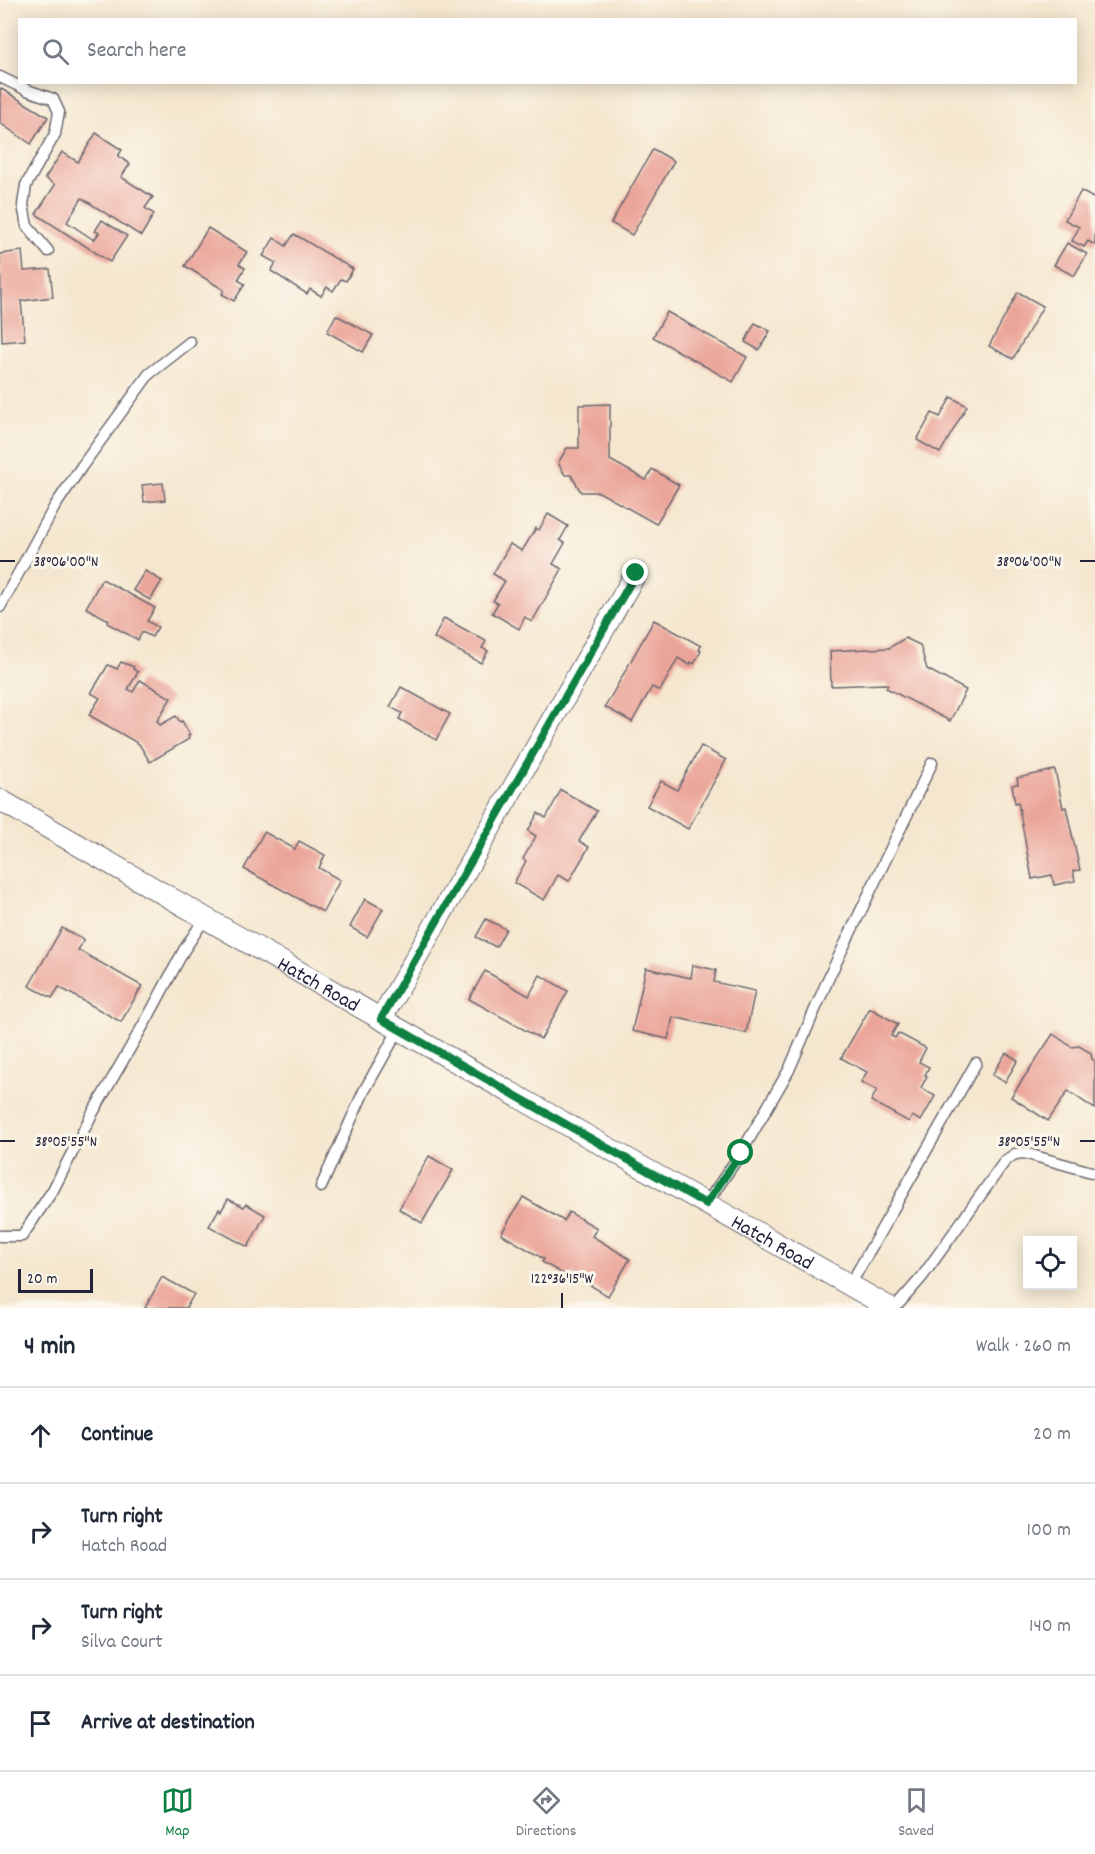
<!DOCTYPE html>
<html lang="en">
<head>
<meta charset="utf-8">
<style>
  :root { --surface:#fff; --page:#f6f6f7; --text:#1f2937; --muted:#747a83; --line:#e0e1e3; --accent:#0b8043 }
  body { margin:0; font-family:Dekko,sans-serif; background:var(--page); color:var(--text) }
  .controls { position:absolute; right:18px; bottom:18px; display:grid; overflow:hidden; border-radius:0px; box-shadow:0 3px 15px #0003 }
  .controls button { width:54px; height:54px; display:grid; place-items:center; padding:0; border:0; border-bottom:2px solid var(--line); background:var(--surface); color:var(--text); font:30px sans-serif }
  .scale { position:absolute; left:18px; bottom:15px; width:75px; box-sizing:border-box; padding-left:6px; border:3px solid #22223b; border-top:0; font-size:16px; line-height:21px; white-space:nowrap; color:#22223b; -webkit-text-stroke:4px #fbf7ec; paint-order:stroke }
  .stop { position:absolute; width:18px; height:18px; margin:-14px; border:4px solid #0b8043; border-radius:50%; background:#fff }
  .stop.end { background:#0b8043; border-color:#fff; box-shadow:0 2px 6px #0008 }
  .list { margin:0; padding:0; list-style:none }
  h2 { display:flex; justify-content:space-between; align-items:center; height:78px; margin:0; padding:0 24px; font-size:26px }
  h2 small { font-size:20px; font-weight:400; color:var(--muted) }
  .list li { display:grid; grid-template-columns:39px 1fr auto; gap:18px; align-items:center; box-sizing:border-box; height:96px; padding:0 24px; border-top:2px solid var(--line) }
  .list b { display:block; font-size:22px; white-space:nowrap }
  .list p { margin:0; font-size:20px; white-space:nowrap; color:var(--muted) }
  .list em { font-size:20px; font-style:normal; color:var(--muted) }
  .icon { flex:none; width:33px; height:33px; fill:none; stroke:currentColor; stroke-width:2; stroke-linecap:round; stroke-linejoin:round }
  .map { position:relative; flex:none; width:1095px; height:1308px; overflow:hidden }
  .search { position:absolute; background:var(--surface); box-shadow:0 3px 15px #0003; left:18px; right:18px; top:18px; height:66px; display:flex; align-items:center; gap:15px; box-sizing:border-box; padding:0 21px; border-radius:0px; color:var(--muted); font-size:22px }
  .sheet { height:462px; background:var(--surface) }
  nav { display:flex; justify-content:space-around; align-items:center; box-sizing:border-box; height:84px; border-top:2px solid var(--line); background:var(--surface); font-size:16px; color:var(--muted) }
  nav a { display:grid; justify-items:center; gap:3px }
  nav .on { color:var(--accent) }
  .map>svg:first-child { display:block }
</style>
</head>
<body>
<div class="map">
<svg width="1095" height="1308" viewBox="0 0 1095 1308">
  <rect width="100%" height="100%" fill="#fbf7ec"/>
  <filter id="ink" filterUnits="userSpaceOnUse"><feTurbulence type="fractalNoise" baseFrequency=".0167" numOctaves="2"/><feDisplacementMap in="SourceGraphic" scale="12" xChannelSelector="R" yChannelSelector="G"/><feConvolveMatrix kernelMatrix="1 2 1 2 8 2 1 2 1" color-interpolation-filters="sRGB"/></filter>
  <filter id="wash" filterUnits="userSpaceOnUse"><feTurbulence type="fractalNoise" baseFrequency=".008" numOctaves="4" result="noise"/><feDisplacementMap in="SourceGraphic" scale="24" xChannelSelector="R" yChannelSelector="G"/><feGaussianBlur stdDeviation="1.35" result="paint"/><feColorMatrix in="noise" values="0 0 0 0 0 0 0 0 0 0 0 0 0 0 0 0 0 1.4 0 .05"/><feComposite in="paint" operator="in"/></filter>
  <g filter="url(#wash)">
    <rect width="100%" height="100%" fill="#f5e7cf"/>
    <g id="blocks">
      <!-- building -->
      <g fill="#eba499">
        <polygon points="0,88 48,117 31,144 0,123"/>
        <polygon points="96,133 122,150 118,156 130,164 121,177 153,197 145,208 154,214 141,236 82,198 67,222 94,240 99,233 95,231 102,220 127,236 110,262 36,214 55,185 45,178 62,152 78,162"/>
        <polygon points="653,149 674,161 632,235 611,223"/>
        <polygon points="1081,191 1095,199 1095,245 1088,241 1084,247 1072,241 1079,227 1065,220"/>
        <polygon points="208,228 247,252 239,264 245,268 238,280 245,284 234,301 222,294 224,290 185,266"/>
        <polygon points="294,234 353,269 346,281 341,279 333,291 327,287 321,296 310,289 307,294 271,271 276,263 263,256 274,238 286,246"/>
        <polygon points="1067,243 1087,254 1074,276 1054,265"/>
        <polygon points="22,251 24,271 50,269 53,297 21,301 25,340 2,342 0,254"/>
        <polygon points="1018,292 1043,306 1013,359 989,346"/>
        <polygon points="667,312 747,357 733,382 653,337"/>
        <polygon points="336,315 373,335 363,352 327,332"/>
        <polygon points="755,323 770,331 759,350 745,342"/>
        <polygon points="951,397 967,406 940,453 917,440 932,413 940,417"/>
        <polygon points="610,404 610,460 646,480 652,469 679,485 656,524 599,492 581,492 571,475 565,475 558,463 567,448 579,448 579,405"/>
        <polygon points="163,483 165,500 144,502 142,485"/>
        <polygon points="548,514 568,526 560,540 565,543 553,564 562,569 532,622 525,617 519,629 492,613 498,603 493,601 505,581 493,574 510,544 522,551 536,528 539,530"/>
        <polygon points="145,571 162,581 150,600 133,590"/>
        <polygon points="102,579 155,608 147,621 158,627 152,637 142,632 138,640 107,623 109,620 86,608"/>
        <polygon points="444,618 486,641 482,648 488,651 481,663 434,638"/>
        <polygon points="654,620 701,646 699,650 701,651 694,664 691,662 690,665 678,658 660,691 652,687 632,722 605,707"/>
        <polygon points="905,638 920,645 927,669 966,690 950,721 886,688 888,685 885,684 831,686 830,651 889,648"/>
        <polygon points="121,662 134,667 133,669 138,672 128,689 133,692 140,680 171,698 157,721 160,725 176,716 180,722 182,721 190,735 188,736 189,739 150,762 139,744 89,715 100,698 91,693 108,665 117,669"/>
        <polygon points="401,687 450,714 436,740 399,719 402,713 390,707"/>
        <polygon points="701,746 726,760 688,829 647,806 661,781 677,790"/>
        <polygon points="1055,770 1063,808 1066,807 1080,870 1073,871 1075,881 1054,885 1052,875 1032,879 1018,802 1015,803 1012,785 1018,784 1017,778"/>
        <polygon points="561,790 597,811 579,841 589,847 569,881 558,875 544,900 514,883 526,861 523,859 536,836 528,831 538,813 546,818"/>
        <polygon points="264,832 295,849 299,841 325,855 319,868 340,880 323,912 244,869"/>
        <polygon points="365,899 383,909 367,937 350,927"/>
        <polygon points="486,919 506,929 496,947 476,937"/>
        <polygon points="62,928 84,940 78,950 142,986 121,1022 59,987 52,998 29,986"/>
        <polygon points="693,965 716,970 714,982 755,991 746,1033 673,1017 668,1039 632,1031 646,968 691,978"/>
        <polygon points="485,971 529,996 540,975 568,991 541,1039 469,999"/>
        <polygon points="870,1008 898,1024 891,1036 895,1038 898,1033 926,1048 919,1062 929,1067 925,1075 927,1076 921,1088 935,1096 921,1121 912,1116 909,1122 871,1101 877,1090 861,1082 867,1072 841,1058"/>
        <polygon points="1053,1034 1072,1047 1079,1046 1091,1053 1092,1059 1095,1061 1095,1109 1068,1091 1048,1121 1011,1097"/>
        <polygon points="1006,1053 1018,1060 1005,1082 992,1075"/>
        <polygon points="429,1156 453,1170 422,1223 399,1209"/>
        <polygon points="523,1197 564,1221 569,1212 597,1228 592,1236 630,1259 608,1296 572,1274 570,1278 542,1262 544,1259 501,1234"/>
        <polygon points="228,1199 244,1207 246,1204 265,1215 248,1247 209,1226 219,1209 221,1211"/>
        <polygon points="162,1277 194,1294 186,1308 145,1308"/>
      </g>
    </g>
  </g>
  <g filter="url(#ink)">
    <use href="#blocks" fill-opacity="0" stroke="#6c676f" stroke-width="1.5"/>
    <g fill="none" stroke-linecap="round" stroke-linejoin="round">
      <defs>
        <g id="service">
          <polyline points="0,77 27,90 53,99 59,112 55,134 26,185 23,205 27,226 48,251"/>
          <polyline points="0,607 55,506 82,466 149,374 190,342"/>
          <polyline points="321,1187 364,1091 399,1029"/>
          <polyline points="706,1204 741,1153 789,1070 829,977 932,763"/>
          <polyline points="0,1236 22,1236 53,1190 92,1114 148,1017 184,950 205,918"/>
          <polyline points="850,1285 976,1063"/>
          <polyline points="895,1308 922,1277 1005,1161 1015,1154 1024,1153 1095,1173"/>
        </g>
        <g id="minor">
          <path id="s1" d="M 0,800 L 381,1019 L 890,1308"/>
          <polyline points="381,1019 636,573"/>
        </g>
      </defs>
      <!-- service casing -->
      <use href="#service" stroke="#6c676f" stroke-width="13"/>
      <!-- minor casing -->
      <use href="#minor" stroke="#6c676f" stroke-width="23"/>
      <!-- service -->
      <use href="#service" stroke="#fff" stroke-width="10"/>
      <!-- minor -->
      <use href="#minor" stroke="#fff" stroke-width="21"/>
    </g>
  </g>
  <g fill="none" stroke-linecap="round" stroke-linejoin="round" filter="url(#ink)">
    <!-- route -->
    <polyline stroke="#0b8043" stroke-width="8" points="636,573 381,1019 706,1204 741,1153"/>
  </g>
  <!-- ticks -->
  <path fill="none" stroke="#22223b" stroke-width="2" d="M 0,561 L 15,561M 1080,561 L 1095,561M 0,1141 L 15,1141M 1080,1141 L 1095,1141M 562,1293 L 562,1308"/>
  <g text-anchor="middle" stroke-width="6" stroke-linejoin="round" paint-order="stroke">
    <!-- street labels -->
    <g font-size="21" fill="#22223b" stroke="#fbf7ec">
      <text dy="7" stroke="none"><textPath href="#s1" startOffset="368">Hatch Road</textPath></text>
      <text dy="7" stroke="none"><textPath href="#s1" startOffset="890">Hatch Road</textPath></text>
    </g>
  </g>
  <g font-size="15" text-anchor="middle" fill="#22223b" stroke="#fbf7ec" stroke-width="6" stroke-linejoin="round" paint-order="stroke">
    <text x="66" y="566">38°06'00"N</text>
    <text x="1029" y="566">38°06'00"N</text>
    <text x="66" y="1146">38°05'55"N</text>
    <text x="1029" y="1146">38°05'55"N</text>
    <text x="562" y="1283">122°36'15"W</text>
  </g>
</svg>
<div class="controls">
<button><svg class="icon" aria-label="locate" viewBox="0 0 24 24"><circle cx="12" cy="12" r="6"/><path d="M12 2v4M12 18v4M2 12h4M18 12h4"/></svg></button>
</div>
<div class="scale">20 m</div>
<div class="stop" style="left:741px;top:1153px"></div>
<div class="stop end" style="left:636px;top:573px"></div>
<div class="search"><svg class="icon" aria-label="search" viewBox="0 0 24 24"><circle cx="10" cy="10" r="6"/><path d="M15 15l6 6"/></svg>Search here</div>
</div>
<section class="sheet">
<h2>4 min<small>Walk · 260 m</small></h2>
<ul class="list">
<li><svg class="icon" aria-label="ahead" viewBox="0 0 24 24"><path d="M12 20V5M6 11l6-6 6 6"/></svg><div><b>Continue</b></div><em>20 m</em></li>
<li><svg class="icon" aria-label="right" viewBox="0 0 24 24"><path d="M7 20v-9h11M14 6l5 5-5 5"/></svg><div><b>Turn right</b><p>Hatch Road</p></div><em>100 m</em></li>
<li><svg class="icon" aria-label="right" viewBox="0 0 24 24"><path d="M7 20v-9h11M14 6l5 5-5 5"/></svg><div><b>Turn right</b><p>Silva Court</p></div><em>140 m</em></li>
<li><svg class="icon" aria-label="arrive" viewBox="0 0 24 24"><path d="M6 21V4h12l-3 4 3 4H6"/></svg><div><b>Arrive at destination</b></div></li>
</ul>
</section>
<nav>
<a class="on"><svg class="icon" aria-label="map" viewBox="0 0 24 24"><path d="M3 6l6-2 6 2 6-2v14l-6 2-6-2-6 2zM9 4v14M15 6v14"/></svg>Map</a>
<a><svg class="icon" aria-label="directions" viewBox="0 0 24 24"><path d="M12 3l9 9-9 9-9-9zM9 14v-3h6M13 9l2 2-2 2"/></svg>Directions</a>
<a><svg class="icon" aria-label="saved" viewBox="0 0 24 24"><path d="M7 4h10v16l-5-4-5 4z"/></svg>Saved</a>
</nav>
</body>
</html>
